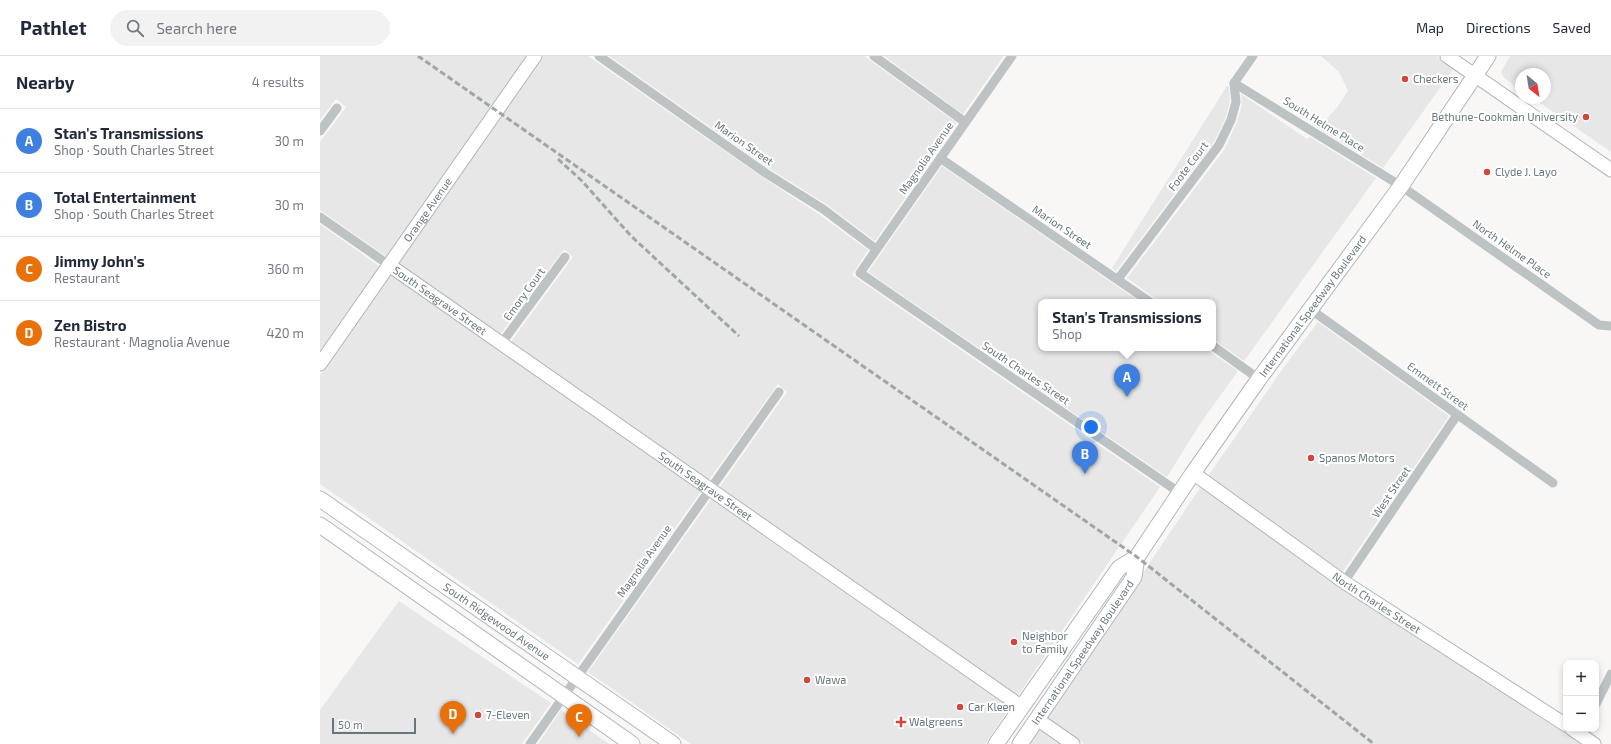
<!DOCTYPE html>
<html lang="en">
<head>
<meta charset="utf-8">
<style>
  :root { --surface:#fff; --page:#f2f2f3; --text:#1f2937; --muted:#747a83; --line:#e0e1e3; --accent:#d93025 }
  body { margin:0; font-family:"Exo 2",sans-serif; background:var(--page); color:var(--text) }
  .controls { position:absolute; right:12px; bottom:12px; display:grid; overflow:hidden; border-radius:8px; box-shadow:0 2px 6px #0003 }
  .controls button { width:36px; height:36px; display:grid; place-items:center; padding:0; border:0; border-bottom:1px solid var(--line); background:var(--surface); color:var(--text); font:20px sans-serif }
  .compass { position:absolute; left:1195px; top:12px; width:36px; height:36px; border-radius:50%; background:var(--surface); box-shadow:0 2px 6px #0003; rotate:150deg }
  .scale { position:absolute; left:12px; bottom:10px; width:84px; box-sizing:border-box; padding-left:4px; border:2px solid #66777d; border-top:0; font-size:11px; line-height:14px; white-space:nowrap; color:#66777d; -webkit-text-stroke:3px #fff; paint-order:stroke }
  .you { position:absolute; left:771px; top:371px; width:14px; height:14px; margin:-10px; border:3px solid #fff; border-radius:50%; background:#1a73e8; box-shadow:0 0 0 6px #1a73e833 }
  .badge { display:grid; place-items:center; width:26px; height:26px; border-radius:50%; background:var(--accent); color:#fff; font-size:13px; font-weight:700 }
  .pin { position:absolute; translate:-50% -33px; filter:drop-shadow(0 1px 2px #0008) }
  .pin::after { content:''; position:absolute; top:21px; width:14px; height:12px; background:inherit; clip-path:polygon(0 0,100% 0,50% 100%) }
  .popup { position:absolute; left:718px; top:243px; width:178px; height:52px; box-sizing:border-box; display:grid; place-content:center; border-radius:8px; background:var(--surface); filter:drop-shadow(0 1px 3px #0005); font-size:13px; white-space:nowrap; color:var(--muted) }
  .popup b { font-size:15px; color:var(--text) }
  .popup::after { content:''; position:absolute; left:50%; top:100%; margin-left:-8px; border:8px solid transparent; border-top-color:var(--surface) }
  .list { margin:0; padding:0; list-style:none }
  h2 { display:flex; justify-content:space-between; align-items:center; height:52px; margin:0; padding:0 16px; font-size:17px }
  h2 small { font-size:13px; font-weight:400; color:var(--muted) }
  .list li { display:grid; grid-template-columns:26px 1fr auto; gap:12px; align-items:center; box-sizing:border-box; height:64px; padding:0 16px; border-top:1px solid var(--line) }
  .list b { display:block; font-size:15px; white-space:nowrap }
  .list p { margin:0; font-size:13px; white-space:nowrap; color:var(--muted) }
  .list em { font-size:13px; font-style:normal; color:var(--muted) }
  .icon { flex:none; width:22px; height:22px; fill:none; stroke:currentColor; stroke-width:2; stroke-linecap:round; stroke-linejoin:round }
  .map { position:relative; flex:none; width:1291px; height:688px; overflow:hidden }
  header { display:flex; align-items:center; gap:24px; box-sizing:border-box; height:56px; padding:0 20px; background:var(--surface); border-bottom:1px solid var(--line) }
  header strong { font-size:19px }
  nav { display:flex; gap:22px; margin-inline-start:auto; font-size:14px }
  .search { width:280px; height:36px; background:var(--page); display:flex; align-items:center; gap:10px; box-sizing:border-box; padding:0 14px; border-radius:22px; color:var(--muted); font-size:15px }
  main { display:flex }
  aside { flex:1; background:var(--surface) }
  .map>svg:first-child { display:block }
</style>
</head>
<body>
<header>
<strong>Pathlet</strong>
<div class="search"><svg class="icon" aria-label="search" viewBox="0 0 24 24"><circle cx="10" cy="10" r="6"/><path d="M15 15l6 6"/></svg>Search here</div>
<nav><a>Map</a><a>Directions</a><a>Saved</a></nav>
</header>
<main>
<aside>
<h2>Nearby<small>4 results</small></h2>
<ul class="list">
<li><span class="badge" style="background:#3f7fe0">A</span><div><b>Stan's Transmissions</b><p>Shop · South Charles Street</p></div><em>30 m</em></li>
<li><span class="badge" style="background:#3f7fe0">B</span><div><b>Total Entertainment</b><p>Shop · South Charles Street</p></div><em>30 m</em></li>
<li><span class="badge" style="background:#e8710a">C</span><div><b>Jimmy John's</b><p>Restaurant</p></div><em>360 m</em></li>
<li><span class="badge" style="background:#e8710a">D</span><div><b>Zen Bistro</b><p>Restaurant · Magnolia Avenue</p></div><em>420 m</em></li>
</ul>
</aside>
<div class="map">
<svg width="1291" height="688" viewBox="0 0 1291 688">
  <rect width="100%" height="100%" fill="#f8f7f6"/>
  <!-- built -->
  <g fill="#e6e7e6">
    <polygon points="0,0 207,0 67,201 0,154 0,86 26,51 16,43 0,64"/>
    <polygon points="223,0 268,0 445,123 500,159 548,194 532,219 840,431 697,641 399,432 467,336 458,328 388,425 190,287 253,201 244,193 180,279 77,208"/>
    <polygon points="289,0 544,0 637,67 555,185 506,148 450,113"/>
    <polygon points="564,0 682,0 683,1 643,58"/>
    <polygon points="1001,0 1117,0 1134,12 1063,112 998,72 1016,53 1028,35 1019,16"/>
    <polygon points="1190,0 1291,0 1291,96 1213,42 1225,42 1225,18 1201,18 1201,34 1184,22 1181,16"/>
    <polygon points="907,30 909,31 910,45 906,61 894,86 796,215 792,212"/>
    <polygon points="921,38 987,83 990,81 1056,122 924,305 893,283 893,246 840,246 807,222 904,94 917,66 922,49"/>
    <polygon points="622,110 820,246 721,246 721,292 885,292 918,315 880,368 847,421 548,216"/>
    <polygon points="0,168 60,211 0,297"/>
    <polygon points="71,218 382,434 258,608 0,428 0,319"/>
    <polygon points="998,266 1129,360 1022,517 888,420 964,311"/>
    <polygon points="881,430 1025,535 1264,688 764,688 726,662"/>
    <polygon points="392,442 691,650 665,688 371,688 268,616"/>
    <polygon points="79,545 231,647 202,688 0,688 0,654"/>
    <polygon points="241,654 289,688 218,688"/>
    <polygon points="720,672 743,688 708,688"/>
  </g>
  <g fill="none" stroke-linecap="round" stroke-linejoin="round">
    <defs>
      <g id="secondary">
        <polyline points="1127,0 1291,114"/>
        <path id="s1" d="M 69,209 L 702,651"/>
        <path id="s2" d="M 0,308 L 215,0"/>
        <path id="s3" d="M 873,417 L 1024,526 L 1246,669"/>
        <polyline points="717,663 753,688"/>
        <polyline points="1252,673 1274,688"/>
      </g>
      <g id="primary">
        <path id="s4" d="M 0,443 L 353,688"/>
        <polyline points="0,469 312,688"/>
        <path id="s5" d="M 676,688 L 799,512 L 817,501 L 873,417 L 939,323 L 1081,130 L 1168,0"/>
        <path id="s6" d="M 700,688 L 814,521 L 817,501"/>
      </g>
    </defs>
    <!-- secondary casing -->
    <use href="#secondary" stroke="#b0b7ba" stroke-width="15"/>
    <!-- primary casing -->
    <use href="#primary" stroke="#b1b7b9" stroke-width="17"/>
    <!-- street -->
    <g stroke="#bdc3c5" stroke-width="9">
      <polyline points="279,0 447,118 503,153 556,193"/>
      <polyline points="554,0 645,66"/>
      <polyline points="692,0 540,217 860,437"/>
      <polyline points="914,27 1081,130 1279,269 1291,270"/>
      <polyline points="0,75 17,52"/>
      <polyline points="620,102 830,246"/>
      <polyline points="0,161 69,209"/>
      <polyline points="798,223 899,89 911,64 916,46 914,27 933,0"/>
      <polyline points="990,253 1233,427"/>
      <polyline points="181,288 245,201"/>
      <polyline points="893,290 939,323"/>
      <polyline points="1024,526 1137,359"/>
      <polyline points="1276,648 1291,618"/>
      <polyline points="210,688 459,336"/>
    </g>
    <!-- secondary -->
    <use href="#secondary" stroke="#fff" stroke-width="13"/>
    <!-- primary -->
    <use href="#primary" stroke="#fff" stroke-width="15"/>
    <!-- rail -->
    <g stroke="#9ea6a9" stroke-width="3" stroke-dasharray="6 3" stroke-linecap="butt">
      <polyline points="98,0 817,501 1054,688"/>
      <polyline points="238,103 262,125 311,180 419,280"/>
    </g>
  </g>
  <!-- markers -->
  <g fill="#d0473d" stroke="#fff" stroke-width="1.5">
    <circle cx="1085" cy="23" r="4"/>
    <circle cx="1266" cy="61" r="4"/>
    <circle cx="1167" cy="116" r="4"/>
    <circle cx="991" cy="402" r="4"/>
    <circle cx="694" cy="586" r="4"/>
    <circle cx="487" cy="624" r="4"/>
    <circle cx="640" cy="651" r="4"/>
    <circle cx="158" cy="659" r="4"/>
    <path d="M579 660h4v4h4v4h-4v4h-4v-4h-4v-4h4z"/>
  </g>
  <g text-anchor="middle" stroke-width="4" stroke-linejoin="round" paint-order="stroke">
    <!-- poi labels -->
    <g font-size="11" fill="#66777d" stroke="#fff" text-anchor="start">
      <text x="1093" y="27">Checkers</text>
      <text x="1258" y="65" text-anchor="end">Bethune-Cookman University</text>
      <text x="1175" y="120">Clyde J. Layo</text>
      <text x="999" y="406">Spanos Motors</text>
      <text x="702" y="584">Neighbor<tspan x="702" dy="13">to Family</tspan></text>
      <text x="495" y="628">Wawa</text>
      <text x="648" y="655">Car Kleen</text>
      <text x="166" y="663">7-Eleven</text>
      <text x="589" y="670">Walgreens</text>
    </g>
    <!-- street labels -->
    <g font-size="11" fill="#66777d" stroke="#fff">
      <text transform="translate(1004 68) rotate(32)" y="4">South Helme Place</text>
      <text transform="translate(424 87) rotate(35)" y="4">Marion Street</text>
      <text transform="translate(606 102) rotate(-55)" y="4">Magnolia Avenue</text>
      <text transform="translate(868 110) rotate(-53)" y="4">Foote Court</text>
      <text dy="4" stroke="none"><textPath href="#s2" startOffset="188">Orange Avenue</textPath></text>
      <text transform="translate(742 171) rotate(34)" y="4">Marion Street</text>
      <text transform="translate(1192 193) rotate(35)" y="4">North Helme Place</text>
      <text transform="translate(204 238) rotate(-54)" y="4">Emory Court</text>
      <text dy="4" stroke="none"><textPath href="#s1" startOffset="62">South Seagrave Street</textPath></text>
      <text dy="4" stroke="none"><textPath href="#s5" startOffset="542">International Speedway Boulevard</textPath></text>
      <text transform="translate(706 317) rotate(34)" y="4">South Charles Street</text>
      <text transform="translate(1118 330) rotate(36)" y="4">Emmett Street</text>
      <text dy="4" stroke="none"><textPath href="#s1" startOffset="386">South Seagrave Street</textPath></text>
      <text transform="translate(1071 436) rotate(-56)" y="4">West Street</text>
      <text transform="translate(324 505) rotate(-55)" y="4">Magnolia Avenue</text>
      <text dy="4" stroke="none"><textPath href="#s3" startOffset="225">North Charles Street</textPath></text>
      <text dy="4" stroke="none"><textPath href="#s4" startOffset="215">South Ridgewood Avenue</textPath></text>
      <text dy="4" stroke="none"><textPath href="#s6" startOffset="111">International Speedway Boulevard</textPath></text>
    </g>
  </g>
</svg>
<div class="controls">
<button>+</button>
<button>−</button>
</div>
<svg class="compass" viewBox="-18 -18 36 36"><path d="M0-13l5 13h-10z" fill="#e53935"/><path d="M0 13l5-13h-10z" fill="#747a83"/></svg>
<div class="scale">50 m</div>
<div class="you"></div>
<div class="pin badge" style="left:807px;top:341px;background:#3f7fe0">A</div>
<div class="popup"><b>Stan's Transmissions</b>Shop</div>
<div class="pin badge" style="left:765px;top:418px;background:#3f7fe0">B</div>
<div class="pin badge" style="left:259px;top:681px;background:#e8710a">C</div>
<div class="pin badge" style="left:133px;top:678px;background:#e8710a">D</div>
</div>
</main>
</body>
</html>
